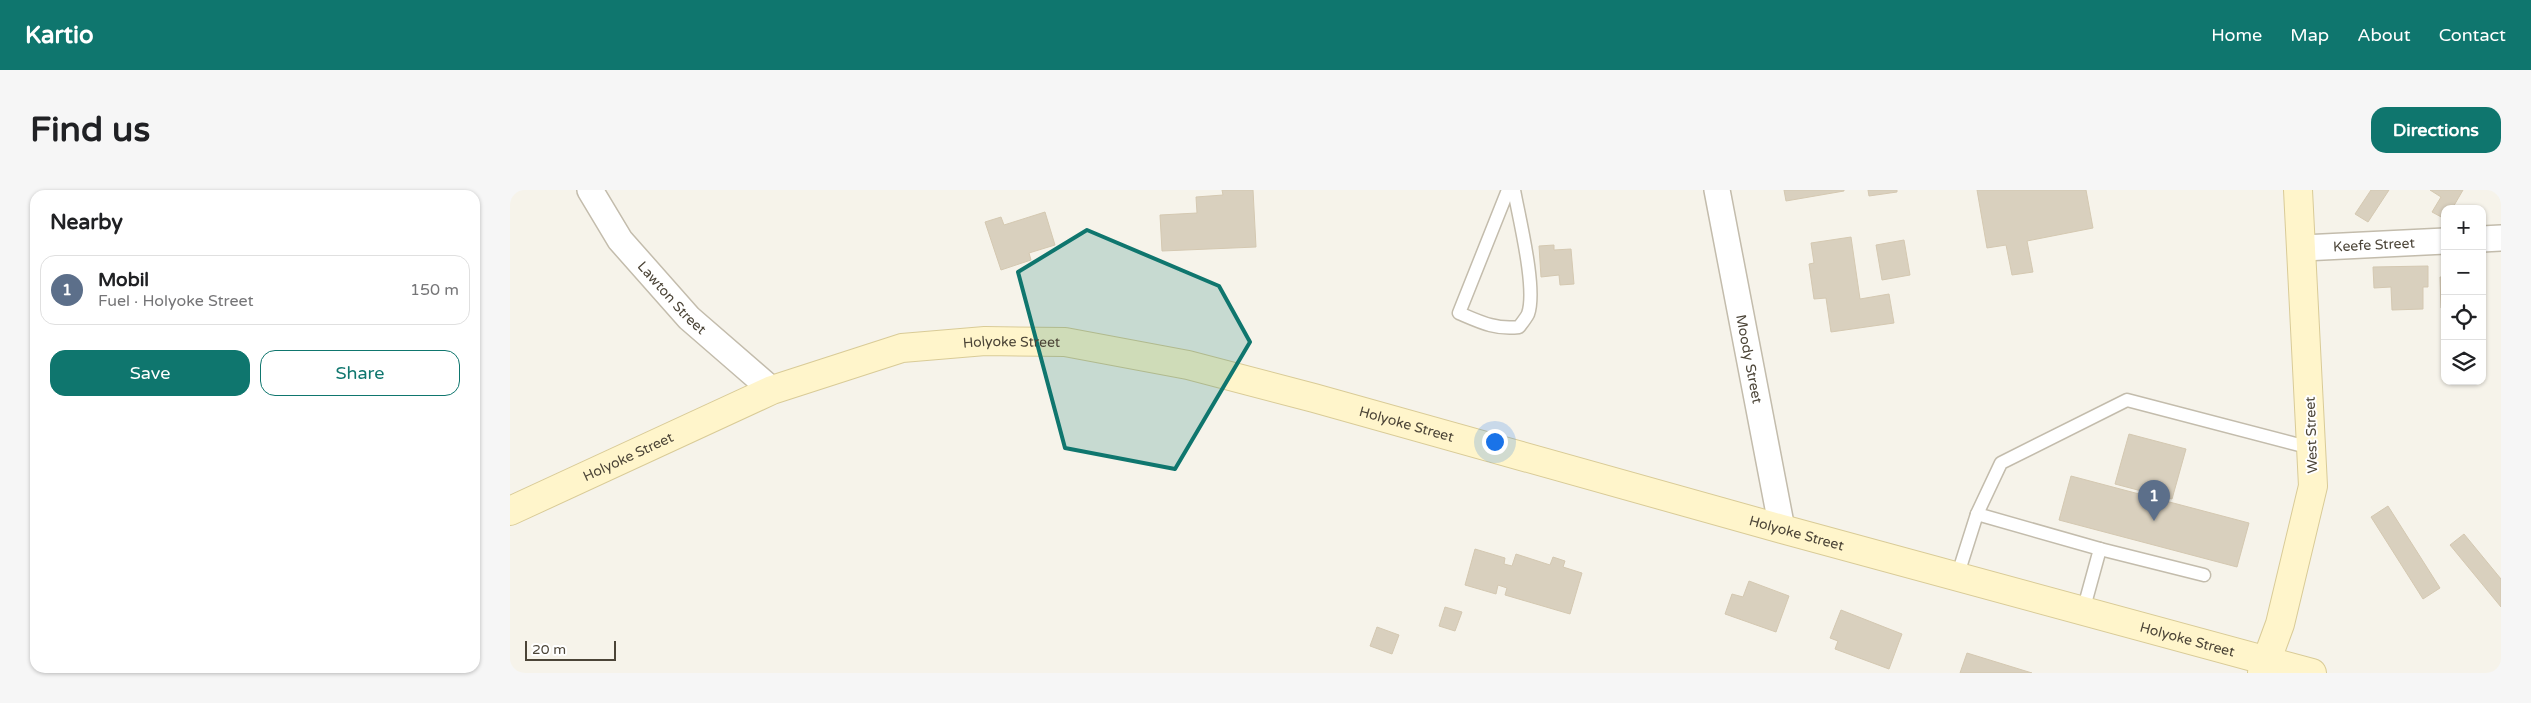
<!DOCTYPE html>
<html lang="en">
<head>
<meta charset="utf-8">
<style>
  :root { --surface:#fff; --page:#f6f6f6; --text:#202124; --muted:#757577; --line:#e0e0e0; --accent:#0f766e }
  body { margin:0; font-family:"Varela Round",sans-serif; background:var(--page); color:var(--text) }
  .controls { position:absolute; right:15px; top:15px; display:grid; overflow:hidden; border-radius:10px; box-shadow:0 1px 4px #0004 }
  .controls button { width:45px; height:45px; display:grid; place-items:center; padding:0; border:0; border-bottom:1px solid var(--line); background:var(--surface); color:var(--text); font:25px sans-serif }
  .scale { position:absolute; left:15px; bottom:12px; width:91px; box-sizing:border-box; padding-left:5px; border:2px solid #4b4437; border-top:0; font-size:14px; line-height:18px; white-space:nowrap; color:#4b4437; -webkit-text-stroke:4px #fff; paint-order:stroke }
  .you { position:absolute; left:984px; top:251px; width:18px; height:18px; margin:-12px; border:4px solid #fff; border-radius:50%; background:#1a73e8; box-shadow:0 0 0 8px #1a73e833 }
  .badge { display:grid; place-items:center; width:32px; height:32px; border-radius:50%; background:var(--accent); color:#fff; font-size:16px; font-weight:700 }
  .pin { position:absolute; translate:-50% -41px; filter:drop-shadow(0 1px 2px #0008) }
  .pin::after { content:''; position:absolute; top:26px; width:18px; height:15px; background:inherit; clip-path:polygon(0 0,100% 0,50% 100%) }
  .list { margin:0; padding:0; list-style:none }
  h2 { display:flex; justify-content:space-between; align-items:center; height:65px; margin:0; padding:0 20px; font-size:21px }
  h2 small { font-size:16px; font-weight:400; color:var(--muted) }
  .list li { display:grid; grid-template-columns:32px 1fr auto; gap:15px; align-items:center; box-sizing:border-box; height:70px; margin:0 10px 10px; padding:0 10px; border:1px solid var(--line); border-radius:15px }
  .list b { display:block; font-size:19px; white-space:nowrap }
  .list p { margin:0; font-size:16px; white-space:nowrap; color:var(--muted) }
  .list em { font-size:16px; font-style:normal; color:var(--muted) }
  .actions { display:flex; gap:10px; padding:15px 20px }
  .actions a { flex:1; padding:11px 0; border:1px solid var(--accent); border-radius:15px; text-align:center; font-size:18px; color:var(--accent) }
  .actions .main { background:var(--accent); color:#fff }
  .icon { flex:none; width:28px; height:28px; fill:none; stroke:currentColor; stroke-width:2; stroke-linecap:round; stroke-linejoin:round }
  .map { position:relative; flex:none; width:1991px; height:483px; overflow:hidden; border-radius:15px }
  header { display:flex; align-items:center; gap:30px; box-sizing:border-box; height:70px; padding:0 25px; background:var(--accent); color:#fff }
  header strong { font-size:24px }
  nav { display:flex; gap:28px; margin-inline-start:auto; font-size:18px }
  .intro { display:flex; align-items:center; justify-content:space-between; box-sizing:border-box; height:120px; padding:0 30px }
  h1 { margin:0; font-size:35px }
  .button { padding:12px 22px; border-radius:15px; background:var(--accent); color:#fff; font-size:18px; font-weight:700 }
  main { display:flex; gap:30px; padding:0 30px }
  aside { flex:1; background:var(--surface); border-radius:15px; box-shadow:0 1px 4px #0004 }
  .map>svg:first-child { display:block }
</style>
</head>
<body>
<header>
<strong>Kartio</strong>
<nav><a>Home</a><a>Map</a><a>About</a><a>Contact</a></nav>
</header>
<div class="intro"><h1>Find us</h1><a class="button">Directions</a></div>
<main>
<aside>
<h2>Nearby<small></small></h2>
<ul class="list">
<li><span class="badge" style="background:#5c6f8a">1</span><div><b>Mobil</b><p>Fuel · Holyoke Street</p></div><em>150 m</em></li>
</ul>
<div class="actions"><a class="main">Save</a><a>Share</a></div>
</aside>
<div class="map">
<svg width="1991" height="483" viewBox="0 0 1991 483">
  <rect width="100%" height="100%" fill="#f6f3ea"/>
  <!-- building -->
  <g fill="#d9d0be" stroke="#d4c8b1">
    <polygon points="712,0 743,0 746,57 652,61 650,25 687,23 686,7 713,5"/>
    <polygon points="1274,0 1334,0 1334,1 1276,11"/>
    <polygon points="1358,0 1387,0 1387,2 1359,6"/>
    <polygon points="1467,0 1576,0 1583,38 1517,51 1523,82 1502,85 1496,55 1477,58"/>
    <polygon points="1861,0 1879,0 1858,32 1845,24"/>
    <polygon points="1920,0 1953,0 1942,19 1935,19 1935,29 1922,22 1931,7"/>
    <polygon points="535,22 545,55 519,63 521,70 491,80 475,32 491,27 494,35"/>
    <polygon points="1341,47 1350,109 1379,104 1384,133 1321,142 1316,108 1304,109 1299,74 1304,73 1301,53"/>
    <polygon points="1394,50 1400,85 1372,90 1366,55"/>
    <polygon points="1044,55 1044,60 1061,59 1064,94 1050,95 1049,85 1031,87 1029,56"/>
    <polygon points="1918,76 1918,97 1913,97 1913,119 1882,120 1881,97 1864,98 1863,77"/>
    <polygon points="1930,87 1935,87 1935,118 1931,118"/>
    <polygon points="1619,244 1676,259 1662,309 1605,294"/>
    <polygon points="1561,286 1739,333 1727,377 1549,330"/>
    <polygon points="1878,316 1930,398 1913,409 1861,327"/>
    <polygon points="1954,344 1991,389 1991,417 1940,355"/>
    <polygon points="965,359 995,368 994,374 1002,376 1006,364 1040,375 1043,367 1055,371 1053,377 1072,383 1060,424 995,405 997,398 988,395 986,404 955,395"/>
    <polygon points="1239,391 1279,406 1266,442 1215,424 1222,404 1233,407"/>
    <polygon points="935,417 952,422 945,441 929,436"/>
    <polygon points="1331,420 1392,444 1379,479 1325,459 1328,451 1320,448"/>
    <polygon points="867,437 889,445 882,464 860,456"/>
    <polygon points="1457,463 1522,483 1450,483"/>
  </g>
  <g fill="none" stroke-linecap="round" stroke-linejoin="round">
    <defs>
      <g id="lane">
        <path d="M 998,0 L 949,123 C 970,132 986,140 1009,137 C 1012,133 1016,128 1018,124 C 1027,99 1009,28 1004,0"/>
        <polyline points="1467,324 1590,359 1573,421"/>
        <polyline points="1590,359 1694,385"/>
        <polyline points="1447,387 1467,324 1491,273 1617,210 1801,258"/>
      </g>
      <g id="street">
        <path id="s1" d="M 80,0 L 110,50 L 179,128 L 262,200"/>
        <path id="s2" d="M 1207,0 L 1272,339"/>
        <polyline points="1972,49 1991,48"/>
        <path id="s3" d="M 1793,58 L 1935,51"/>
      </g>
      <g id="secondary">
        <path id="s4" d="M 0,321 L 262,200 L 392,158 L 475,151 L 555,152 L 678,175 L 804,208 L 1272,339 L 1802,483"/>
        <polyline points="1752,483 1770,434 1803,296 1788,0"/>
      </g>
    </defs>
    <!-- lane casing -->
    <use href="#lane" stroke="#c3bcac" stroke-width="15"/>
    <!-- street casing -->
    <use href="#street" stroke="#c3bcac" stroke-width="28"/>
    <!-- secondary casing -->
    <use href="#secondary" stroke="#d9cb97" stroke-width="30"/>
    <!-- lane -->
    <use href="#lane" stroke="#fff" stroke-width="12"/>
    <!-- street -->
    <use href="#street" stroke="#fff" stroke-width="25"/>
    <!-- secondary -->
    <use href="#secondary" stroke="#fff5cb" stroke-width="28"/>
  </g>
  <!-- marked area -->
  <path fill="#0f766e" fill-opacity="0.2" stroke="#0f766e" stroke-width="4" stroke-linejoin="round" d="M 577,40 L 709,96 L 740,152 L 665,279 L 555,258 L 508,82 Z"/>
  <g text-anchor="middle" stroke-width="4" stroke-linejoin="round" paint-order="stroke">
    <!-- street labels -->
    <g font-size="14" fill="#4b4437" stroke="#fff">
      <text dy="5" stroke="none"><textPath href="#s3" startOffset="71">Keefe Street</textPath></text>
      <text dy="5" stroke="none"><textPath href="#s1" startOffset="136">Lawton Street</textPath></text>
      <text dy="5" stroke="none"><textPath href="#s4" startOffset="535">Holyoke Street</textPath></text>
      <text dy="5" stroke="none"><textPath href="#s2" startOffset="172">Moody Street</textPath></text>
      <text dy="5" stroke="none"><textPath href="#s4" startOffset="940">Holyoke Street</textPath></text>
      <text transform="translate(1801 245) rotate(-92)" y="5">West Street</text>
      <text dy="5" stroke="none"><textPath href="#s4" startOffset="130">Holyoke Street</textPath></text>
      <text dy="5" stroke="none"><textPath href="#s4" startOffset="1345">Holyoke Street</textPath></text>
      <text dy="5" stroke="none"><textPath href="#s4" startOffset="1750">Holyoke Street</textPath></text>
    </g>
  </g>
</svg>
<div class="controls">
<button>+</button>
<button>−</button>
<button><svg class="icon" aria-label="locate" viewBox="0 0 24 24"><circle cx="12" cy="12" r="6"/><path d="M12 2v4M12 18v4M2 12h4M18 12h4"/></svg></button>
<button><svg class="icon" aria-label="layers" viewBox="0 0 24 24"><path d="M12 4l9 5-9 5-9-5zM3 14l9 5 9-5"/></svg></button>
</div>
<div class="scale">20 m</div>
<div class="you"></div>
<div class="pin badge" style="left:1644px;top:331px;background:#5c6f8a">1</div>
</div>
</main>
</body>
</html>
